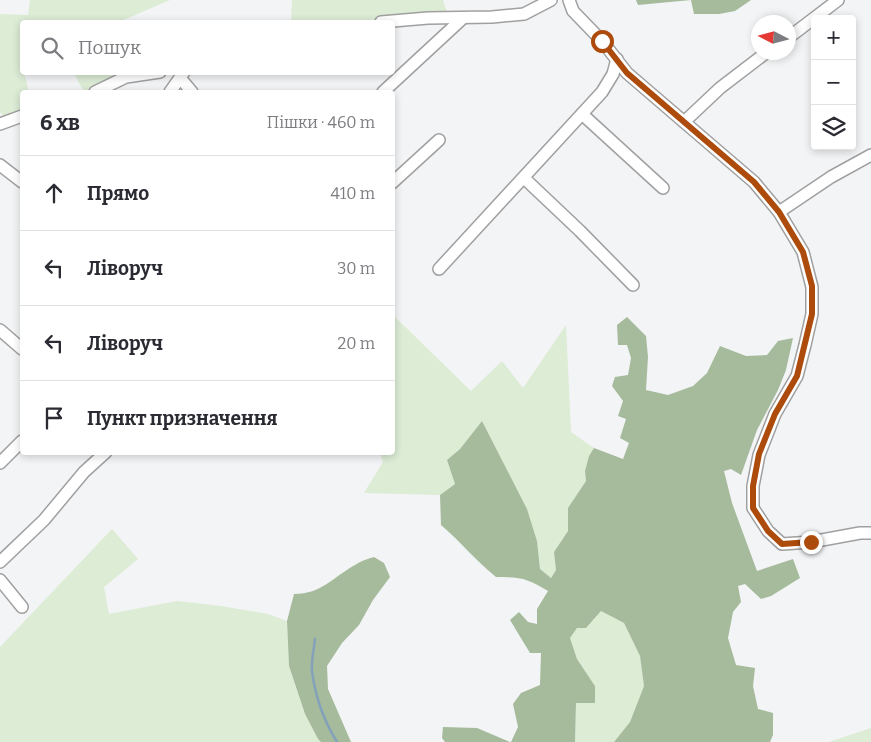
<!DOCTYPE html>
<html lang="uk">
<head>
<meta charset="utf-8">
<style>
  :root { --surface:#fff; --page:#f7f7f7; --text:#2b2b33; --muted:#7c7c81; --line:#e1e1e2 }
  body { margin:0; font-family:Bitter,serif; background:var(--page); color:var(--text) }
  .controls { position:absolute; right:15px; top:15px; display:grid; overflow:hidden; border-radius:5px; box-shadow:0 2px 8px #0003 }
  .controls button { width:45px; height:45px; display:grid; place-items:center; padding:0; border:0; border-bottom:1px solid var(--line); background:var(--surface); color:var(--text); font:25px sans-serif }
  .compass { position:absolute; left:751px; top:15px; width:45px; height:45px; border-radius:50%; background:var(--surface); box-shadow:0 2px 8px #0003; rotate:276deg }
  .stop { position:absolute; width:15px; height:15px; margin:-11px; border:4px solid #ad4b0d; border-radius:50%; background:#fff }
  .stop.end { background:#ad4b0d; border-color:#fff; box-shadow:0 1px 5px #0008 }
  .list { margin:0; padding:0; list-style:none }
  h2 { display:flex; justify-content:space-between; align-items:center; height:65px; margin:0; padding:0 20px; font-size:21px }
  h2 small { font-size:16px; font-weight:400; color:var(--muted) }
  .list li { display:grid; grid-template-columns:32px 1fr auto; gap:15px; align-items:center; box-sizing:border-box; height:75px; padding:0 20px; border-top:1px solid var(--line) }
  .list b { display:block; font-size:19px; white-space:nowrap }
  .list em { font-size:16px; font-style:normal; color:var(--muted) }
  .icon { flex:none; width:28px; height:28px; fill:none; stroke:currentColor; stroke-width:2; stroke-linecap:round; stroke-linejoin:round }
  .map { position:relative; flex:none; width:871px; height:742px; overflow:hidden }
  .search { position:absolute; background:var(--surface); box-shadow:0 2px 8px #0003; left:20px; top:20px; width:375px; height:55px; display:flex; align-items:center; gap:12px; box-sizing:border-box; padding:0 18px; border-radius:5px; color:var(--muted); font-size:19px }
  .panel { position:absolute; background:var(--surface); box-shadow:0 2px 8px #0003; left:20px; top:90px; width:375px; height:365px; border-radius:5px }
  .map>svg:first-child { display:block }
</style>
</head>
<body>
<div class="map">
<svg width="871" height="742" viewBox="0 0 871 742">
  <rect width="100%" height="100%" fill="#f3f4f5"/>
  <!-- green -->
  <g fill="#dcecd5">
    <polygon points="30,0 170,0 121,21 121,22 22,22 22,54 20,57 22,72 24,73 29,92 22,92 22,121 11,124 0,112 0,14 28,15"/>
    <polygon points="292,0 443,0 450,22 393,26 392,22 291,22"/>
    <polygon points="74,73 130,73 100,92 84,92"/>
    <polygon points="393,315 471,391 502,361 523,388 566,325 571,432 594,448 589,456 585,471 586,481 568,508 568,531 554,552 556,570 551,578 540,569 537,541 527,509 482,421 460,449 447,460 455,484 440,495 364,493 383,462 380,453 392,452"/>
    <polygon points="112,529 138,559 104,587 109,614 177,601 221,606 268,614 287,621 289,667 305,714 318,739 321,742 0,742 0,647"/>
    <polygon points="601,611 624,623 640,656 644,686 630,722 614,742 575,742 576,702 595,686 577,659 570,638 577,628 586,628"/>
    <polygon points="871,728 871,742 829,742"/>
  </g>
  <!-- forest -->
  <g fill="#a5bb9c">
    <polygon points="636,0 751,0 735,11 719,14 694,14 691,0 638,5"/>
    <path d="M 627,317 L 646,336 L 648,357 L 646,390 L 668,395 L 693,386 L 707,373 L 720,346 L 746,356 L 767,355 L 778,341 L 793,338 L 786,370 L 778,390 L 757,430 L 741,475 L 731,469 L 724,471 L 732,503 L 757,571 L 793,559 L 800,578 L 771,596 L 761,599 L 745,584 L 738,586 L 741,602 L 733,612 L 728,638 L 736,665 L 755,668 L 753,686 L 758,709 L 773,713 L 773,735 L 770,742 L 614,742 L 630,722 L 644,686 L 640,656 L 624,623 L 601,611 L 586,628 L 577,628 L 570,638 L 577,659 L 595,686 L 595,703 L 576,703 L 575,742 L 511,742 L 518,727 L 513,704 L 521,693 L 540,685 L 541,653 L 530,653 L 510,620 L 519,612 L 528,622 L 537,624 L 537,609 L 548,591 C 527,578 521,577 496,577 C 476,561 461,542 441,525 L 440,495 L 455,484 L 447,460 L 460,449 L 482,421 L 527,509 L 537,541 L 540,569 L 551,578 L 556,570 L 554,552 L 568,531 L 568,508 L 586,481 L 585,471 L 589,456 L 594,448 L 623,459 L 629,443 L 620,438 L 626,419 L 618,416 L 623,401 L 612,386 L 615,377 L 628,375 L 631,358 L 627,345 L 618,345 L 617,325 Z"/>
    <path d="M 374,557 L 384,563 L 390,577 L 373,600 L 359,625 L 342,643 L 327,666 L 328,689 L 351,742 L 321,742 L 318,739 L 305,714 L 289,666 L 287,621 L 294,594 C 322,594 333,577 355,565 C 361,561 367,559 374,557 Z"/>
    <polygon points="443,727 477,728 510,742 445,742 442,738"/>
  </g>
  <g fill="none" stroke-linecap="round" stroke-linejoin="round">
    <!-- stream -->
    <path stroke="#84a1ba" stroke-width="2.5" d="M 315,639 C 314,649 311,661 312,671 C 315,695 324,721 337,742"/>
    <defs>
      <g id="minor">
        <polyline points="569,0 573,11 602,41 627,73 754,182 779,212 803,252 812,287 812,314 805,345 797,376 775,414 759,455 753,486 753,508 768,531 782,544 811,542 860,533 871,533"/>
        <polyline points="381,22 428,18 492,17 524,14 551,0"/>
        <polyline points="788,38 838,0"/>
        <polyline points="181,79 192,92"/>
        <polyline points="95,92 126,77 160,72"/>
        <polyline points="170,92 184,72"/>
        <polyline points="383,92 463,18"/>
        <polyline points="582,114 663,188"/>
        <polyline points="684,122 720,88 767,52"/>
        <polyline points="0,124 22,116"/>
        <polyline points="0,165 22,182"/>
        <polyline points="524,178 580,231 633,285"/>
        <polyline points="392,183 439,140"/>
        <polyline points="779,212 831,177 871,155"/>
        <polyline points="439,269 602,92 613,74 617,59"/>
        <polyline points="0,330 22,349"/>
        <polyline points="0,463 22,441"/>
        <polyline points="0,562 44,520 84,472 106,452"/>
        <polyline points="0,580 22,607"/>
      </g>
    </defs>
    <!-- minor casing -->
    <use href="#minor" stroke="#a0a0a1" stroke-width="14"/>
    <!-- minor -->
    <use href="#minor" stroke="#fff" stroke-width="11"/>
  </g>
  <g fill="none" stroke-linecap="round" stroke-linejoin="round">
    <!-- route -->
    <polyline stroke="#ad4b0d" stroke-width="6" points="602,41 627,73 754,182 779,212 803,252 812,286 812,314 797,376 775,414 759,454 753,486 753,508 768,531 782,544 811,542"/>
  </g>
</svg>
<div class="controls">
<button>+</button>
<button>−</button>
<button><svg class="icon" aria-label="layers" viewBox="0 0 24 24"><path d="M12 4l9 5-9 5-9-5zM3 14l9 5 9-5"/></svg></button>
</div>
<svg class="compass" viewBox="-18 -18 36 36"><path d="M0-13l5 13h-10z" fill="#e53935"/><path d="M0 13l5-13h-10z" fill="#7c7c81"/></svg>
<div class="stop" style="left:602px;top:41px"></div>
<div class="stop end" style="left:811px;top:542px"></div>
<div class="search"><svg class="icon" aria-label="search" viewBox="0 0 24 24"><circle cx="10" cy="10" r="6"/><path d="M15 15l6 6"/></svg>Пошук</div>
<section class="panel">
<h2>6 хв<small>Пішки · 460 m</small></h2>
<ul class="list">
<li><svg class="icon" aria-label="ahead" viewBox="0 0 24 24"><path d="M12 20V5M6 11l6-6 6 6"/></svg><div><b>Прямо</b></div><em>410 m</em></li>
<li><svg class="icon" aria-label="left" viewBox="0 0 24 24"><path d="M17 20v-9H6M10 6l-5 5 5 5"/></svg><div><b>Ліворуч</b></div><em>30 m</em></li>
<li><svg class="icon" aria-label="left" viewBox="0 0 24 24"><path d="M17 20v-9H6M10 6l-5 5 5 5"/></svg><div><b>Ліворуч</b></div><em>20 m</em></li>
<li><svg class="icon" aria-label="arrive" viewBox="0 0 24 24"><path d="M6 21V4h12l-3 4 3 4H6"/></svg><div><b>Пункт призначення</b></div></li>
</ul>
</section>
</div>
</body>
</html>
